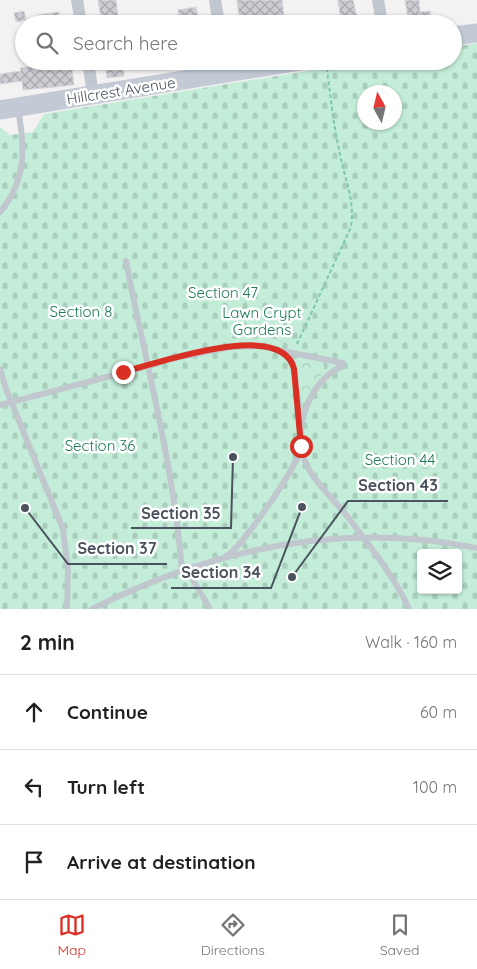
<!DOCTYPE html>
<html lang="en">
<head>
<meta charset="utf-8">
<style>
  :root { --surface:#fff; --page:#f6f6f6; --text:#202124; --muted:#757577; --line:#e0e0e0; --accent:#d93025 }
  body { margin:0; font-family:Quicksand,sans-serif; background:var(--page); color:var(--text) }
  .controls { position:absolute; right:15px; bottom:15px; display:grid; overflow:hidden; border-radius:5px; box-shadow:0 1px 4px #0004 }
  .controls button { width:45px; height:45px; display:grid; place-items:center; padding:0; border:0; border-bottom:1px solid var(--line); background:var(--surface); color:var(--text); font:25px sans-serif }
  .compass { position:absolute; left:357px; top:85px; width:45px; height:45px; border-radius:50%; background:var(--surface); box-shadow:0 1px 4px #0004; rotate:352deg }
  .stop { position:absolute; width:15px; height:15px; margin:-11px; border:4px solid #d93025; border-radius:50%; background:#fff }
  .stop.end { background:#d93025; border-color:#fff; box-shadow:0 1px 5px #0008 }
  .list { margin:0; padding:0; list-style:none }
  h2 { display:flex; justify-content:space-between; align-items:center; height:65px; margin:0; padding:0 20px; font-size:21px }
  h2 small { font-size:16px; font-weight:400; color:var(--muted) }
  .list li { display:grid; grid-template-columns:32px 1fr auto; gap:15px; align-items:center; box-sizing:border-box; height:75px; padding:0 20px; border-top:1px solid var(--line) }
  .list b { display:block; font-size:19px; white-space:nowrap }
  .list em { font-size:16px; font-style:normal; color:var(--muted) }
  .icon { flex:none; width:28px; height:28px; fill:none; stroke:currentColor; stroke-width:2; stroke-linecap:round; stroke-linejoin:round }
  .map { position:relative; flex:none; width:477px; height:609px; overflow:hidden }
  .search { position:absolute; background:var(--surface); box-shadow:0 1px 4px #0004; left:15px; right:15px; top:15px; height:55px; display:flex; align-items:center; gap:12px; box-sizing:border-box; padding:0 18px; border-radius:28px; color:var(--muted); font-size:19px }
  .sheet { height:290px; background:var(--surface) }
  nav { display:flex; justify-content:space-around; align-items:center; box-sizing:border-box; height:70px; border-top:1px solid var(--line); background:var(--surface); font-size:14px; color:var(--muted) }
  nav a { display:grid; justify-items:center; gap:2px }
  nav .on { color:var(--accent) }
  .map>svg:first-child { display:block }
</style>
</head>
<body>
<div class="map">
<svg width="477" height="609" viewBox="0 0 477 609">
  <defs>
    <pattern id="cemetery-stones" width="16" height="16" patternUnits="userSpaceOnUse" patternTransform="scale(1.25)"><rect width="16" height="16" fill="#c3edd8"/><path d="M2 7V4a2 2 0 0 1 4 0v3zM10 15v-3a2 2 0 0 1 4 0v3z" fill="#a9cdbc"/></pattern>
    <pattern id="park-crowns" width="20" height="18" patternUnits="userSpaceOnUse" patternTransform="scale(1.25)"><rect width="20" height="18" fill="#c3edd8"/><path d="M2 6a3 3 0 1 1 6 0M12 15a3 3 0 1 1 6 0" fill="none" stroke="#a9cdbc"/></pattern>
    <pattern id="building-cross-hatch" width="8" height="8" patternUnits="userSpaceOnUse" patternTransform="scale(1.25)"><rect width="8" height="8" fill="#cbcdd3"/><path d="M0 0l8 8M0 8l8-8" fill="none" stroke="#a7a9ae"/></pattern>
  </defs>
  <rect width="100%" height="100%" fill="#f3f1f1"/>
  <!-- cemetery -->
  <path fill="url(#cemetery-stones)" fill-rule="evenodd" d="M 477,43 L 477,609 L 0,609 L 0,127 L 10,135 L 33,132 L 44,114 L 368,61 L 453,61 L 453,47 ZM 364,92 L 394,92 L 394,122 L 364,122 ZM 421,553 L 458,553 L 458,590 L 421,590 Z"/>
  <!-- park -->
  <path fill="url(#park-crowns)" d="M 300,358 L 324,364 C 325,372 311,393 305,399 L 301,397 L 297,361 Z"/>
  <!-- building -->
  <g fill="url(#building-cross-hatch)" stroke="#d5d7dc">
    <polygon points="98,0 116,0 119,24 102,24"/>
    <polygon points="237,0 282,0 285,24 273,24 273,21 240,24"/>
    <polygon points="338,0 353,0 357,18 341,21"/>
    <polygon points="405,0 419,0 420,12 430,11 432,24 409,24"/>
    <polygon points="196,7 199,24 180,24 178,10"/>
    <polygon points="24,11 26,20 16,22 14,13"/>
    <polygon points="59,12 60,24 39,24 38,15"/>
    <polygon points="43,61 71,61 74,85 23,90 22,81 0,84 0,74 21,71 20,68 44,65"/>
    <polygon points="107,61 122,61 124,76 107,78 106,66 108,66"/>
  </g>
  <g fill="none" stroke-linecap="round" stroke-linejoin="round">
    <!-- path -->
    <path stroke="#7dc9ab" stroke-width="2" stroke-dasharray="4 2.5" stroke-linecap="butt" d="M 297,344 L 351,227 C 355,199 345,181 340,154 C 333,124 330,92 326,61"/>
    <!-- lane -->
    <g stroke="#c0c7cf" stroke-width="6">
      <path d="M 0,212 C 27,180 25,147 18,109"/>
      <path d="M 126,261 C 146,365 174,466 182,572"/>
      <path d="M 283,351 L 343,363 L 343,366 C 320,375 307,399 302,422"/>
      <polyline points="0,369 6,389 63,529 68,570 67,609"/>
      <path d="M 0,405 L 156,364 L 169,359 L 231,347 L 262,346 L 279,350 L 291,359 L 294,369 C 296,391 304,430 300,450 C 297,467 241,549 225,557"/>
      <path d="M 302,449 C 305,475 331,496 347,516 C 369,545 394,576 409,609"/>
      <polyline points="187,570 210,609"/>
      <path d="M 92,609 C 212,549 343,521 477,548"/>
    </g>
    <!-- street -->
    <g stroke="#c0c7cf" stroke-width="12">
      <polyline points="77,0 81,24"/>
      <polyline points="215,0 219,24"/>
      <polyline points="378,0 382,24"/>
      <polyline points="88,61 93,95"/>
    </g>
    <!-- secondary -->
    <g stroke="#c3cad6" stroke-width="19">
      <polyline points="453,36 477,33"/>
      <polyline points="0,110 300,61"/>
    </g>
  </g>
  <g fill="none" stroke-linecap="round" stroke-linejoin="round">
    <!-- route -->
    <path stroke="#d93025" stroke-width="6" d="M 123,372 C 156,364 282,318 294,369 L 301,446"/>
  </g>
  <g text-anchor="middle" stroke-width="5" stroke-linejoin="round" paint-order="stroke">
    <!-- street labels -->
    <g font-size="15" fill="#4a525d" stroke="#fff">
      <text transform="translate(121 91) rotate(-9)" y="5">Hillcrest Avenue</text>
    </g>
    <!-- park labels -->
    <g font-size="15" fill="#1e7c56" stroke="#fff">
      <text x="223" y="298">Section 47</text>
      <text x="81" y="317">Section 8</text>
      <text x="262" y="318">Lawn Crypt<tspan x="262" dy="17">Gardens</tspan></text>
      <text x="100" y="451">Section 36</text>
      <text x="400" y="465">Section 44</text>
    </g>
  </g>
  <!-- callouts -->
  <path fill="none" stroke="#4a525d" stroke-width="2" d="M292 577L348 501H448M233 457L231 528H131M25 508L68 564H167M302 507L271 588H171"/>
  <g fill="#4a525d" stroke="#fff" stroke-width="2">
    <circle cx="292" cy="577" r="5"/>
    <circle cx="233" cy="457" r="5"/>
    <circle cx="25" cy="508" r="5"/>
    <circle cx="302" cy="507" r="5"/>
  </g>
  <g font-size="16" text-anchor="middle" font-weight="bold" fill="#4a525d" stroke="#fff" stroke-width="5" stroke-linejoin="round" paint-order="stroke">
    <text x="398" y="491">Section 43</text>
    <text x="181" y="519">Section 35</text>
    <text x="117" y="554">Section 37</text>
    <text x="221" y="578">Section 34</text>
  </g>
</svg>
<div class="controls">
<button><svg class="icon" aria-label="layers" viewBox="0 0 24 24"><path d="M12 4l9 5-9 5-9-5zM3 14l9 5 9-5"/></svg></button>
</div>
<svg class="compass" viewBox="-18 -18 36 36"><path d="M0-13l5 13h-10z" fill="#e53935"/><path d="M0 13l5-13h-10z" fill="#757577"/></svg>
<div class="stop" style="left:301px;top:446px"></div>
<div class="stop end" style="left:123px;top:372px"></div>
<div class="search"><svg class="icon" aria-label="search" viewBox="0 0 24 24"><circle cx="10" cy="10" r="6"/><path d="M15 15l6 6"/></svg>Search here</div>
</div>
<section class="sheet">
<h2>2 min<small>Walk · 160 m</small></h2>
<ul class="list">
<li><svg class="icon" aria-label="ahead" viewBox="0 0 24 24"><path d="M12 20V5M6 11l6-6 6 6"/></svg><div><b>Continue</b></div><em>60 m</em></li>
<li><svg class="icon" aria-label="left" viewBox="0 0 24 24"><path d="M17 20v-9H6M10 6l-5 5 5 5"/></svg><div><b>Turn left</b></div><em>100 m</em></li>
<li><svg class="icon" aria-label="arrive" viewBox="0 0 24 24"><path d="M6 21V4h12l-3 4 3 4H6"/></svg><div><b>Arrive at destination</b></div></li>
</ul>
</section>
<nav>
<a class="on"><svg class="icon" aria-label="map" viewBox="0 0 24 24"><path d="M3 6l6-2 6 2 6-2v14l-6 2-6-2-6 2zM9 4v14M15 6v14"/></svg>Map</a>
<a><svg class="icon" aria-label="directions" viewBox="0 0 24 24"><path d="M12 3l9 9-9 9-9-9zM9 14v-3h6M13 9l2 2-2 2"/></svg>Directions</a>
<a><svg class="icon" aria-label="saved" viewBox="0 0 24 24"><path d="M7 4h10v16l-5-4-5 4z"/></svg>Saved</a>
</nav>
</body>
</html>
